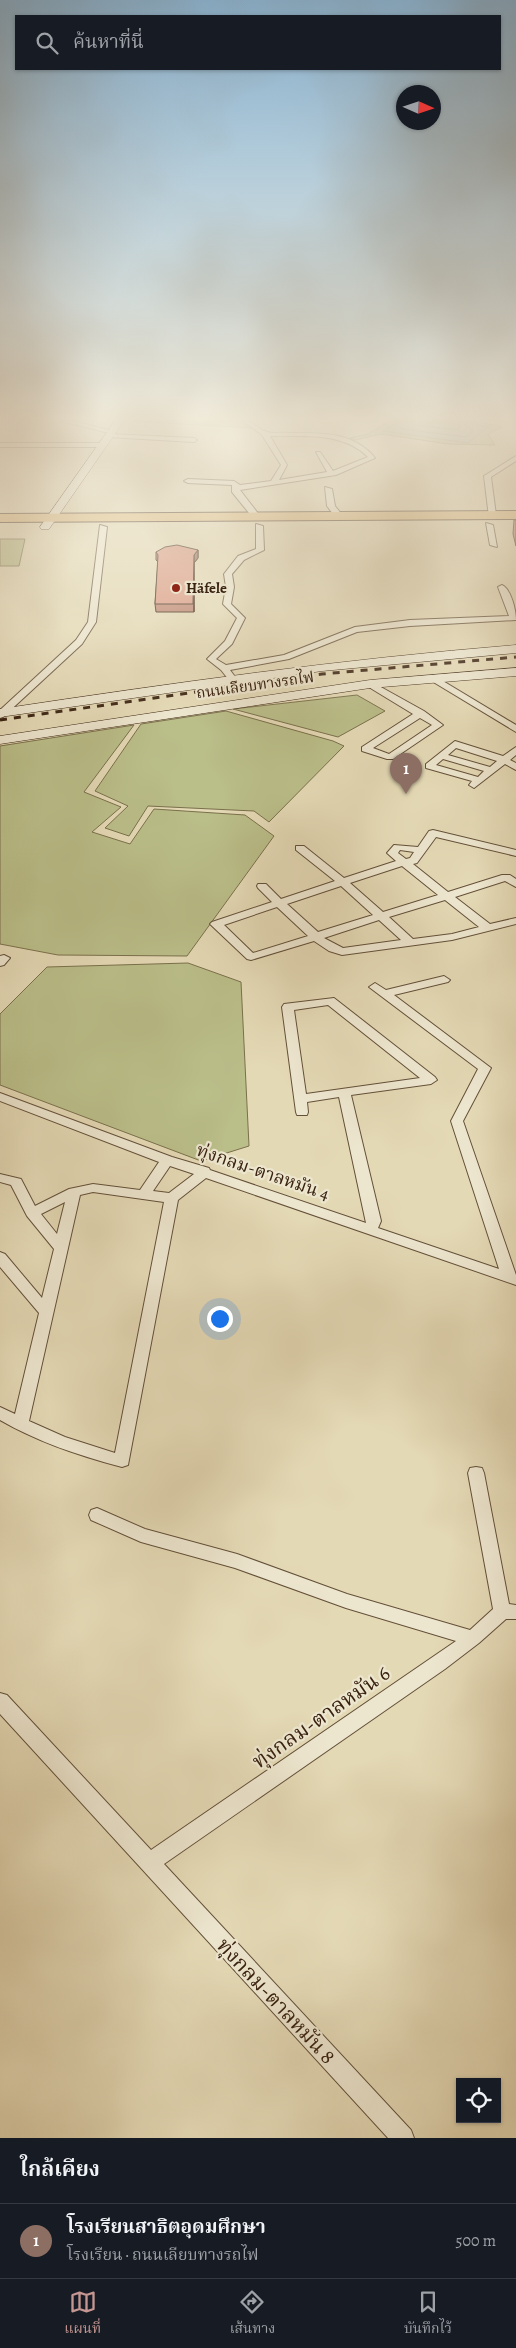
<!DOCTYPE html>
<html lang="th">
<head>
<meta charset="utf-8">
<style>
  :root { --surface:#171b24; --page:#242831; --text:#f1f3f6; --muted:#9ea1a6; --line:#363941; --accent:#c59692 }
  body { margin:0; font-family:Alegreya,"Noto Serif Thai",serif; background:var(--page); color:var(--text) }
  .controls { position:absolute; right:15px; bottom:15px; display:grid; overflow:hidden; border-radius:0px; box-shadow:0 1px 4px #0004 }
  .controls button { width:45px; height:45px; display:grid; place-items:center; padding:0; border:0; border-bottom:1px solid var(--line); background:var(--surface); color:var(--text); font:25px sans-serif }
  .compass { position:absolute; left:396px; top:85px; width:45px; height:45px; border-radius:50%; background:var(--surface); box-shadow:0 1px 4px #0004; rotate:93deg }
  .you { position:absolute; left:219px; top:1318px; width:18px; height:18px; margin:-12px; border:4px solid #fff; border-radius:50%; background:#1a73e8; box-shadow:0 0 0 8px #1a73e833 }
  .badge { display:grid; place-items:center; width:32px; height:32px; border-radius:50%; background:var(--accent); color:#fff; font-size:16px; font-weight:700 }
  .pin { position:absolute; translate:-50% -41px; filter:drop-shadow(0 1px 2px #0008) }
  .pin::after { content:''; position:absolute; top:26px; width:18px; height:15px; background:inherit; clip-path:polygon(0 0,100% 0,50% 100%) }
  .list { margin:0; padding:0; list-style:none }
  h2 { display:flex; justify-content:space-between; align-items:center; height:65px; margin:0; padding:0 20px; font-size:21px }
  h2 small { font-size:16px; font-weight:400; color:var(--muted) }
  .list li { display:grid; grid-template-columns:32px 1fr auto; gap:15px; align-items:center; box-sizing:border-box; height:75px; padding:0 20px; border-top:1px solid var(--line) }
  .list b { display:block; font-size:19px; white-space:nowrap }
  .list p { margin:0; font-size:16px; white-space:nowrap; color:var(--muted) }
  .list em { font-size:16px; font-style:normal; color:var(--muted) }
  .icon { flex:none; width:28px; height:28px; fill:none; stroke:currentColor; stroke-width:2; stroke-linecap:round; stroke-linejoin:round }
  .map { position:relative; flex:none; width:516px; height:2138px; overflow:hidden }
  .search { position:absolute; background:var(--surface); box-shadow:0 1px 4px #0004; left:15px; right:15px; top:15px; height:55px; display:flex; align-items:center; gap:12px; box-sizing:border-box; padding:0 18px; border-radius:0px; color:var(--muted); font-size:19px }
  .sheet { height:140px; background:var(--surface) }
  nav { display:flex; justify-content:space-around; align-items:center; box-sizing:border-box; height:70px; border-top:1px solid var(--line); background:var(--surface); font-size:14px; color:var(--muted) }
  nav a { display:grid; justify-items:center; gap:2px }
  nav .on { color:var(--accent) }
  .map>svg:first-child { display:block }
</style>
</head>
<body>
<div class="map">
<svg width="516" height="2138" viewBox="0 0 516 2138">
  <rect width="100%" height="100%" fill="#e4d9b5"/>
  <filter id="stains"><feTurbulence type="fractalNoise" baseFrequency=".004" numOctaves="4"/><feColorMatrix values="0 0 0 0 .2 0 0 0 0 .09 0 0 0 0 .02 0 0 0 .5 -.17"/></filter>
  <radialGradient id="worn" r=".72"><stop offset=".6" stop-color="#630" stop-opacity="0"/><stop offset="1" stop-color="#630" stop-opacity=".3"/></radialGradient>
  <!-- green -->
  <g fill="#babe89" stroke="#7a704c">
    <polygon points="131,421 240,421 252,428"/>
    <polygon points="390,421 473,421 502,427 488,434 495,445 448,444 381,434 355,440 350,438 368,434"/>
    <polygon points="0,539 25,539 19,566 0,566"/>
    <polygon points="357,695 385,711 338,737 233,709"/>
    <polygon points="226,711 333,741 344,746 269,822 254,811 148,806 129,836 105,828 128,806 95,791 141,724"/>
    <polygon points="134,725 84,792 121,807 92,832 130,844 154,809 245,815 274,836 187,956 58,955 0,944 0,746"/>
    <polygon points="188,963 241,982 249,1146 201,1161 0,1085 0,1014 47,967"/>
  </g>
  <!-- water -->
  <polygon fill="#9cb7ba" stroke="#747b76" points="400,421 458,421 488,427 468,443 383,431"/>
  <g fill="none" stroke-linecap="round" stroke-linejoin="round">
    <!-- shore -->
    <g stroke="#6a6c65" stroke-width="1">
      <polyline points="401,421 402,429 466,437 473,431 466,426 465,421"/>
      <polyline points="408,421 410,424 457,430 459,428 458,421"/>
    </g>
    <defs>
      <g id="street">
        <polygon points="61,421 73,421 116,432 113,434"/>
        <path d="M 243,421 C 256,421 256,429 267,432 C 273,434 283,432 290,433 C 322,433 354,432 375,458 L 336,475 L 240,490 L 260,516 L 253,518 L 232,492 L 232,485 L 188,483 L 184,481 L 188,479 L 234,481 L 240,485 L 271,481 L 281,465 L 262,435 ZM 270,436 C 303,437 342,431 368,457 L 333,471 L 320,452 L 316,452 L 327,472 L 279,480 L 287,465 Z"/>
        <polygon points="110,434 194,438 197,440 194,442 108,437 107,436"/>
        <polygon points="0,443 103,443 106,445 103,447 0,447"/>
        <polygon points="516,456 516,461 491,477 496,515 489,517 484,476"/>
        <polygon points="325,487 332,489 335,506 343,516 342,518 336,518 327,506"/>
        <polygon points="486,523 493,525 497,547 490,545"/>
        <path d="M 256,524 L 263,526 L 264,550 L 244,560 L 232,574 L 234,587 L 231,604 L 245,618 L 232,644 L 216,659 L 226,665 L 284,655 L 355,627 L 410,620 L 509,616 L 498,587 L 502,585 C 511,589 516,610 516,620 L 410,626 L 357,632 L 289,659 L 230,670 L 236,678 L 229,680 L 221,670 L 207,659 L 225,641 L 237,618 L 223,604 L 226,587 L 224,574 L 238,556 L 256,549 Z"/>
        <polygon points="100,525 107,527 96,622 82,644 3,717 0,718 0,710 76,640 88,622"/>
        <polygon points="433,675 516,725 516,732 430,680 429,678"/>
        <path d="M 370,681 L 424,711 L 443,725 L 393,759 L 387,759 L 362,751 L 362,747 L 413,714 L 367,686 L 367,682 ZM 420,718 L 432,725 L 389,754 L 373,748 Z"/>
        <path d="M 455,741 L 503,756 L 516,747 L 516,755 L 510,760 L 516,763 L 516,770 L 505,764 L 474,788 L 469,785 L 472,781 L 426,768 L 426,764 ZM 456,748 L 497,761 L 490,767 L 448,755 ZM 443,759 L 484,771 L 478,777 L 436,765 Z"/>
        <path d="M 433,830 L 516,850 L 516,856 L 436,837 L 417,863 L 413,864 L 448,892 L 502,875 L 510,875 L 516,879 L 516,887 L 505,881 L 455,897 L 490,924 L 516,918 L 516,924 L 452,940 L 342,955 L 329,951 L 314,941 L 251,960 L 247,959 L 210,924 L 212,922 L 272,902 L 258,888 L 257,886 L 258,884 L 266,884 L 281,899 L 335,881 L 296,850 L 296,846 L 304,846 L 344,878 L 396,861 L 387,853 L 394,845 L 418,847 L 429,831 ZM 400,850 L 414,852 L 410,858 L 406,859 L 398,853 ZM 402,866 L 438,895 L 383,912 L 350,883 ZM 341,886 L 373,915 L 318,932 L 287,904 ZM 445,900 L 479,927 L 452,934 L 413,939 L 389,917 ZM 277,907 L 308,936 L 253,953 L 224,925 ZM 379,920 L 401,940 L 343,948 L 324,938 Z"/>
        <polygon points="4,955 10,958 4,965 0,966 0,956"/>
        <path d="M 444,976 L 450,980 L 448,982 L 394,995 L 491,1068 L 463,1121 L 516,1275 L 516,1285 L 206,1178 L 178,1200 L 128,1465 L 122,1467 C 80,1456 38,1442 0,1420 L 0,1407 L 15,1414 L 39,1313 L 0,1267 L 0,1252 L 5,1254 L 42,1298 L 54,1249 L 27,1216 L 11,1185 L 0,1182 L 0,1174 L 21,1179 L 35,1206 L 69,1189 L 93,1184 L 140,1190 L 159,1162 L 0,1101 L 0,1093 L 172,1157 L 209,1168 L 210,1170 L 366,1223 L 339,1097 L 307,1102 L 308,1112 L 307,1115 L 297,1115 L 296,1112 L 282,1007 L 284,1004 L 334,998 L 435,1077 L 437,1080 L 431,1084 L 351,1095 L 381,1221 L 378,1228 L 499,1269 L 451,1121 L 478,1069 L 369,987 L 375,983 L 386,990 ZM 328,1005 L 420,1078 L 306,1094 L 294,1010 ZM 170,1166 L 194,1174 L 169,1193 L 153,1191 ZM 93,1192 L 164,1202 L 115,1453 L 65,1437 L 29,1421 L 80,1195 ZM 65,1202 L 57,1234 L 41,1214 Z"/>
        <polygon points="476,1467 482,1468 484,1473 509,1604 516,1605 516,1619 506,1619 479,1643 445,1669 164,1864 411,2130 414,2138 388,2138 0,1714 0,1693 7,1695 151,1850 456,1641 346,1608 235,1568 141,1542 91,1520 89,1515 91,1510 97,1508 145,1529 237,1554 347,1594 470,1630 493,1609 468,1473 470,1468"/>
      </g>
      <g id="secondary">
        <polygon points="115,421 124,421 49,529 41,529 40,527"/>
        <path d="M 516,645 L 516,653 L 322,671 L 0,717 L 0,709 C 172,683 343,659 516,645 Z"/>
        <polygon points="516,668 516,676 370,688 0,744 0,736 370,680"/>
      </g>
      <polygon id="highway" points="516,511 516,519 0,522 0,514"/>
    </defs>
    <!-- street casing -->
    <use href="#street" stroke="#645039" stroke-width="2"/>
    <!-- secondary casing -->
    <use href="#secondary" stroke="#392210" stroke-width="1"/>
    <!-- highway casing -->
    <use href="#highway" stroke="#392210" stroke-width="2"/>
    <!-- street -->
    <use href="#street" fill="#ede6cf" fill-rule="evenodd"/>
    <!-- secondary -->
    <use href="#secondary" fill="#ede6cf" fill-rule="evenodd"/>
    <!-- highway -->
    <use href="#highway" fill="#e2bc7a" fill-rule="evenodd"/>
    <!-- rail -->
    <polyline stroke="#392210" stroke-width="3" stroke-dasharray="7 7" stroke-linecap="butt" points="0,720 322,674 516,657"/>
  </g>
  <!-- wall -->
  <g fill="#bb806c" stroke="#392210">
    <polygon points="514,520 516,520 516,546 513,534"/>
    <polygon points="198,550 198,558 194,563 194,612 156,612 155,604 158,562 156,560 156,552"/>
  </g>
  <!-- shaded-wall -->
  <polygon fill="#986858" stroke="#392210" points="198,550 198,558 194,563 194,612 194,555"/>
  <!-- building -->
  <polygon fill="#d9957e" stroke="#392210" points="177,545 198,550 194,555 193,604 155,604 158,555 156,552 165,547"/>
  <!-- sky -->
  <linearGradient id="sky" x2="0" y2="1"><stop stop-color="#89b5d6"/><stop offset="0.58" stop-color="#f3eede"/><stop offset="1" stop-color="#f3eede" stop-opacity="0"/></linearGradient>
  <rect width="516" height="721" fill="url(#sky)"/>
  <!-- markers -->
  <circle fill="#8f2418" stroke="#ede6cf" stroke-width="2" cx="176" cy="588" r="5"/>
  <g text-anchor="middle" stroke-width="4.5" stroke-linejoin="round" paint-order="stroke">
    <!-- far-poi labels -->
    <g font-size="15" font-weight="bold" fill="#392210" stroke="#ede6cf" text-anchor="start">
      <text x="186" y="593">Häfele</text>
    </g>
    <!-- far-street labels -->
    <g font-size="15" fill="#392210" stroke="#ede6cf">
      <text transform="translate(255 685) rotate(-8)" y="5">ถนนเลียบทางรถไฟ</text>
    </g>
    <!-- street labels -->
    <g font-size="18" fill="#392210" stroke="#ede6cf">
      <text transform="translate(263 1172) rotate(19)" y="6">ทุ่งกลม-ตาลหมัน 4</text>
    </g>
    <!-- near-street labels -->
    <g font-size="21" fill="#392210" stroke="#ede6cf">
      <text transform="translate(321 1717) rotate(-35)" y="7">ทุ่งกลม-ตาลหมัน 6</text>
      <text transform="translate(276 2001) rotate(47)" y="7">ทุ่งกลม-ตาลหมัน 8</text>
    </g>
  </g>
  <rect width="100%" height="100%" filter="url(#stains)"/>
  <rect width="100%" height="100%" fill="url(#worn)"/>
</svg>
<div class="controls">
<button><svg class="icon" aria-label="locate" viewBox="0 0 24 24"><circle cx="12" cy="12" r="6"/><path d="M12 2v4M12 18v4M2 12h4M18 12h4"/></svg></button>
</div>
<svg class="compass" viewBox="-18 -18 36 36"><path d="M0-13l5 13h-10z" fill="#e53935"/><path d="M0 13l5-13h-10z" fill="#9ea1a6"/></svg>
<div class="you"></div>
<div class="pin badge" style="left:406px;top:794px;background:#8d6e63">1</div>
<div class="search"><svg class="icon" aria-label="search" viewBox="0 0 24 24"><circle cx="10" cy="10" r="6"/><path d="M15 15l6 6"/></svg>ค้นหาที่นี่</div>
</div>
<section class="sheet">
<h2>ใกล้เคียง<small></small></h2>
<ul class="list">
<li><span class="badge" style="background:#8d6e63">1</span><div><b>โรงเรียนสาธิตอุดมศึกษา</b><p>โรงเรียน · ถนนเลียบทางรถไฟ</p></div><em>500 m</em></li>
</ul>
</section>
<nav>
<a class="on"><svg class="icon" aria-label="map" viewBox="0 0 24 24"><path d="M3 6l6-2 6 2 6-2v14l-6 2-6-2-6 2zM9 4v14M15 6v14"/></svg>แผนที่</a>
<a><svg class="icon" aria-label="directions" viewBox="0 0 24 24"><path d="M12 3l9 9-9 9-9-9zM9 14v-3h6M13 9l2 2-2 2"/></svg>เส้นทาง</a>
<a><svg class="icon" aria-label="saved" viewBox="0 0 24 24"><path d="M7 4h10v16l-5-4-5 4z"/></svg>บันทึกไว้</a>
</nav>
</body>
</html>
